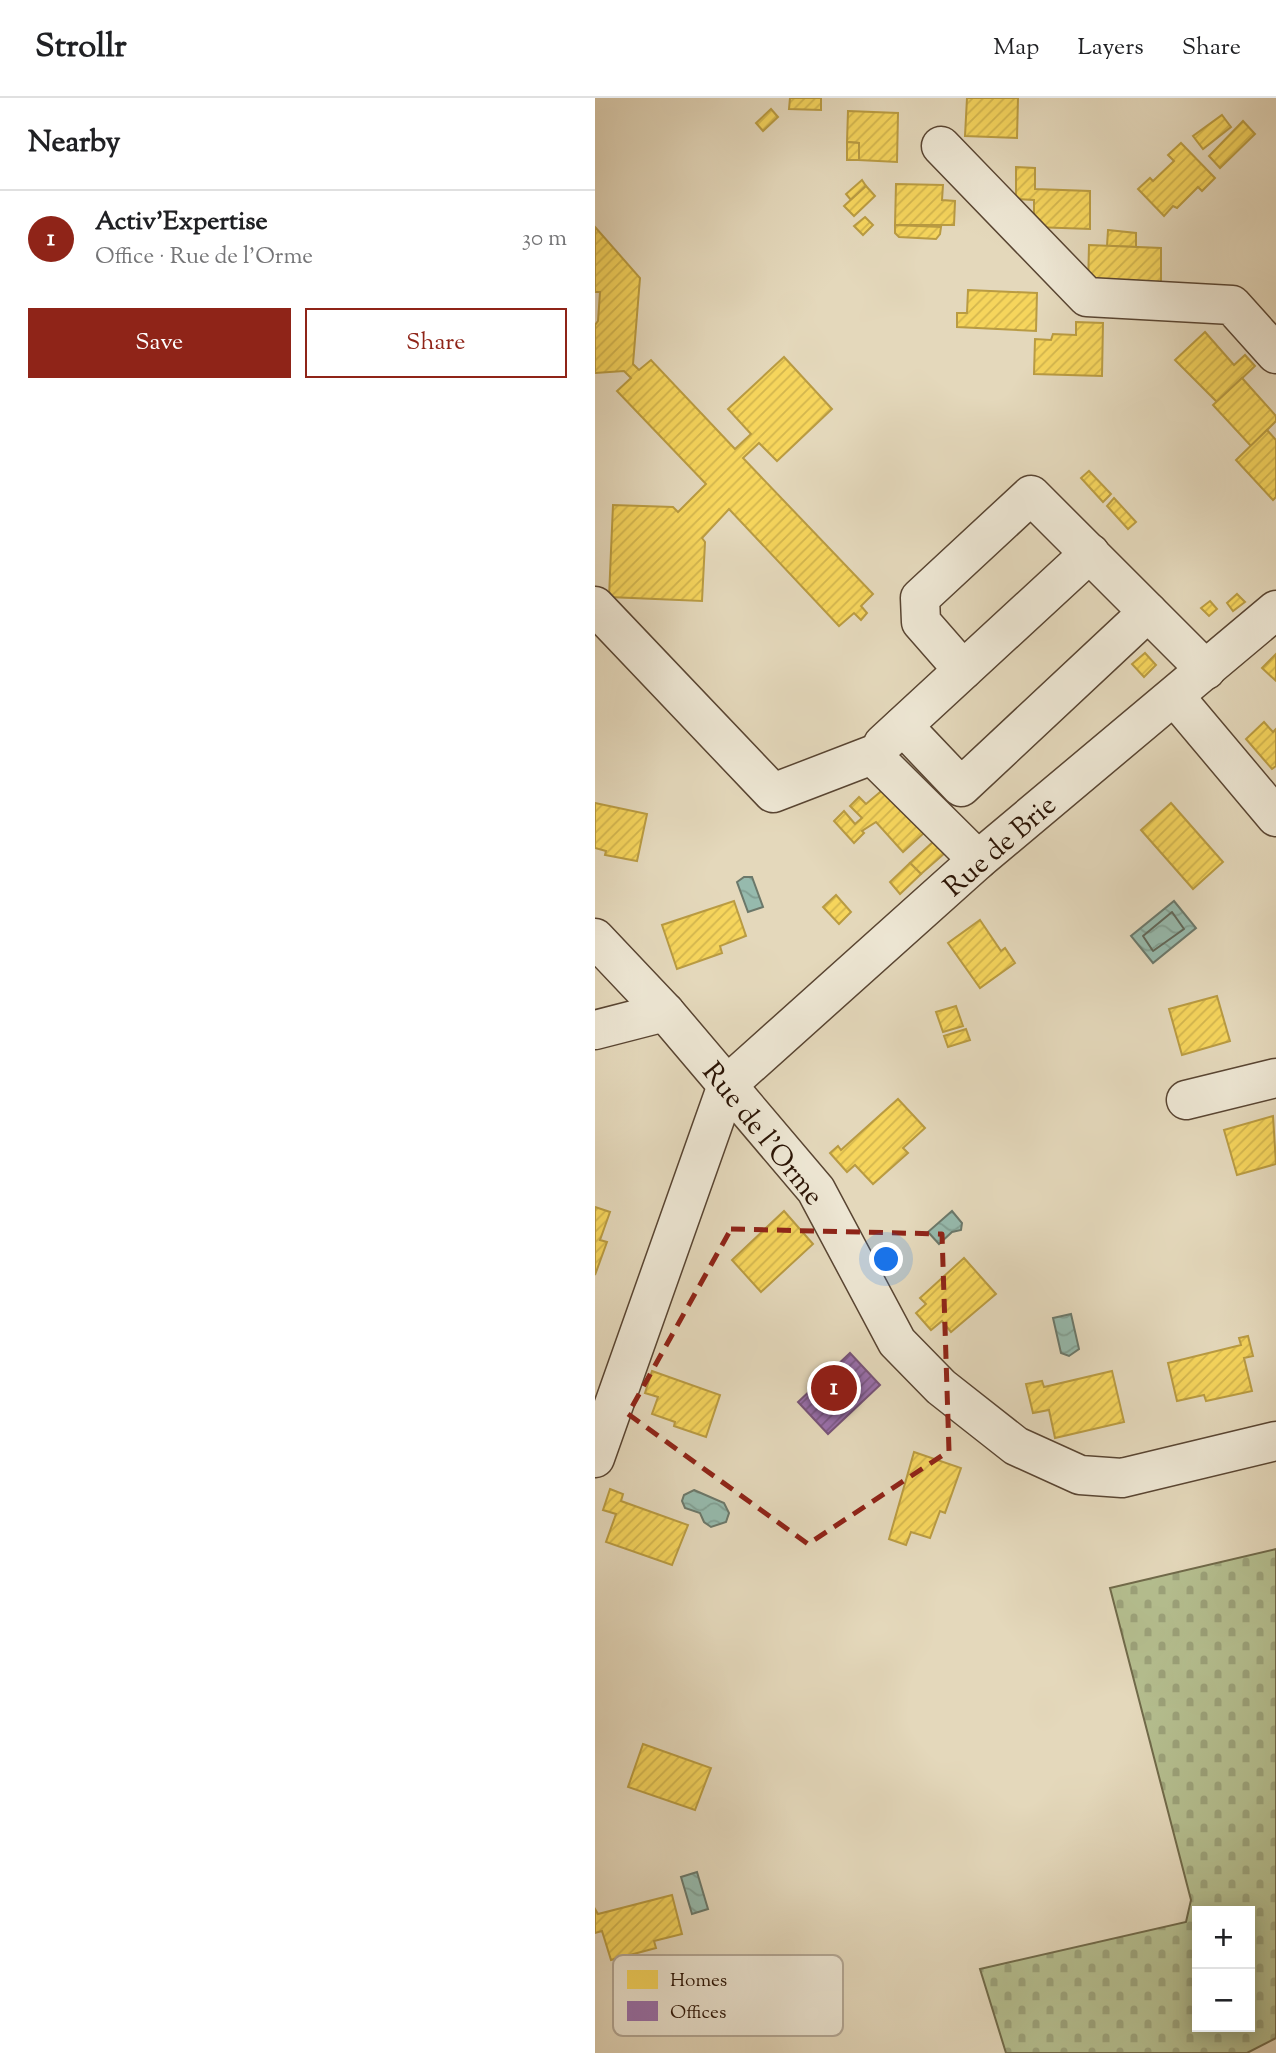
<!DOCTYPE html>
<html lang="en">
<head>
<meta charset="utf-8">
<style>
  :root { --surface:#fff; --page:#f6f6f6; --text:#202124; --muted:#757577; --line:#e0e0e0; --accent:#8f2418 }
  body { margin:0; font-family:"Sorts Mill Goudy",serif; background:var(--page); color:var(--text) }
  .controls { position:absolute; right:21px; bottom:21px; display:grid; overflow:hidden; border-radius:0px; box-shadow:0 4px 18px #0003 }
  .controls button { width:63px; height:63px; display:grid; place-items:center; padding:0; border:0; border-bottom:2px solid var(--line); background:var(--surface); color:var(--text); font:35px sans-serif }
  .you { position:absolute; left:292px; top:1162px; width:24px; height:24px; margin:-18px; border:5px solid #fff; border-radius:50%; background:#1a73e8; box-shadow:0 0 0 10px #1a73e833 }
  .badge { display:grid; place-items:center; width:46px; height:46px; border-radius:50%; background:var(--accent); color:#fff; font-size:23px; font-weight:700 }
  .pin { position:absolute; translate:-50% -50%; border:4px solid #fff; box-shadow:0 2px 7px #0006 }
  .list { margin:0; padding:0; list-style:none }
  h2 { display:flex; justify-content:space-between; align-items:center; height:91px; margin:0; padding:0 28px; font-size:30px }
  h2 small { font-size:23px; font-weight:400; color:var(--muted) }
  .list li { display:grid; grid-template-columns:46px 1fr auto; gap:21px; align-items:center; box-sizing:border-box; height:98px; padding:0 28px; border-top:2px solid var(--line) }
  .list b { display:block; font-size:26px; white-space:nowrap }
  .list p { margin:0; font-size:23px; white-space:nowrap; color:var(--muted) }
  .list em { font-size:23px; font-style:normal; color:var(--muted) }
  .actions { display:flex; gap:14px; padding:21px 28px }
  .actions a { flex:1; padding:16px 0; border:2px solid var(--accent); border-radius:0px; text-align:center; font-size:24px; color:var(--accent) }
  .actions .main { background:var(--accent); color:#fff }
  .map { position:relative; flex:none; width:681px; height:1955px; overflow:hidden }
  header { display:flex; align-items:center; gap:42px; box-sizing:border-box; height:98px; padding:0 35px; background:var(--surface); border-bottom:2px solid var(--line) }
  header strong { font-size:33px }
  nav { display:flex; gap:38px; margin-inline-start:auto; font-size:24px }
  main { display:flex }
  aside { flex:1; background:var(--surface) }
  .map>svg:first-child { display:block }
</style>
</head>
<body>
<header>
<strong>Strollr</strong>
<nav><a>Map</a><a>Layers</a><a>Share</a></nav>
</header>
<main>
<aside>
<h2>Nearby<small></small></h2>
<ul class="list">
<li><span class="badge">1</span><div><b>Activ'Expertise</b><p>Office · Rue de l'Orme</p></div><em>30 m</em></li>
</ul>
<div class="actions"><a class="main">Save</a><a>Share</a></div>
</aside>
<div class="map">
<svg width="681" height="1955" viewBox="0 0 681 1955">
  <defs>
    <pattern id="cemetery-stones" width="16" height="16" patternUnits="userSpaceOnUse" patternTransform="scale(1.75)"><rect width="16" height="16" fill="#b5bf90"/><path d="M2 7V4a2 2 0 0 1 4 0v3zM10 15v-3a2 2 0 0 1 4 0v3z" fill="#9ca37b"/></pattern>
    <pattern id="water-waves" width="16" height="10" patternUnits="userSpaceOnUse" patternTransform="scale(1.75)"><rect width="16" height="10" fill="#96baad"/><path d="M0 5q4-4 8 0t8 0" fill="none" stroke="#819f93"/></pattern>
    <pattern id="homes-hatch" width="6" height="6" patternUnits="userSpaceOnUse" patternTransform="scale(1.75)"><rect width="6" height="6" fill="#f6d55c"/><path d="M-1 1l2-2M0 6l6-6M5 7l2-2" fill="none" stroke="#d3b64e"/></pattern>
    <pattern id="offices-hatch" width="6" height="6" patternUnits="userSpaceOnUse" patternTransform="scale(1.75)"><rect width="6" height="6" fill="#9970ab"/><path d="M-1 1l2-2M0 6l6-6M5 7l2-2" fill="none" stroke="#7d5b89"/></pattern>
  </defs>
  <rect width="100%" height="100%" fill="#e4d8bb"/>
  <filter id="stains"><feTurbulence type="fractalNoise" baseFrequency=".00286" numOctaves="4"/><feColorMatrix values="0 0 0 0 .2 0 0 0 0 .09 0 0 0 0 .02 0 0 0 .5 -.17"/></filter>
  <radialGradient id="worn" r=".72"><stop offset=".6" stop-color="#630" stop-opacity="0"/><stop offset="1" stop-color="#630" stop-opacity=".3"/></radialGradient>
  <!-- cemetery -->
  <path fill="url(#cemetery-stones)" stroke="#706a4a" stroke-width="2" fill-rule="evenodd" d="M 681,1451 L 681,1940 L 652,1955 L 411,1955 L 385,1871 L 591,1824 L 596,1802 L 515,1490 ZM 602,1813 L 655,1813 L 655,1929 L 602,1929 Z"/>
  <!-- water -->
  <g fill="url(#water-waves)" stroke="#6b786a" stroke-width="2">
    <polygon points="149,779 157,779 168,809 153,814 142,784"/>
    <polygon points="579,803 601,830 558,865 536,838"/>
    <polygon points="357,1113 367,1125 366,1132 357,1134 344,1146 333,1134"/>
    <polygon points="476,1216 484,1251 474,1258 466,1255 458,1220"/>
    <polygon points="99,1392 129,1405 134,1415 131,1424 116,1429 109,1424 105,1415 90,1410 87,1403 89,1397"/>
    <polygon points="102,1774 113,1811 97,1816 86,1779"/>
  </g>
  <!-- homes -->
  <g fill="url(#homes-hatch)" stroke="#b99b42" stroke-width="2">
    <polygon points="195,0 226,0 226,12 194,11"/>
    <polygon points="372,0 423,0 422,40 370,38"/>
    <polygon points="176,11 183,19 168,33 161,25"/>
    <polygon points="253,13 303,15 302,64 264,62 264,45 252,44"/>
    <polygon points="627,17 636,29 608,51 598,38"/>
    <polygon points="648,23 660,36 625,70 614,58"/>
    <polygon points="252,44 264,45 264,62 252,62"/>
    <polygon points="586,45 620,80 607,93 603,89 582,110 578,108 569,118 543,91 555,80 558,83 579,63 573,57"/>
    <polygon points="421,69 440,70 440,91 495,93 495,131 439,129 439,102 421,101"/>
    <polygon points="267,82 271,88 256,102 251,96"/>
    <polygon points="301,86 348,87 347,102 360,103 359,127 300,127"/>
    <polygon points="271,88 280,98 259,118 249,108"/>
    <polygon points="270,119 278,127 268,137 259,128"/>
    <polygon points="300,127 346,129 345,136 341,141 304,139 300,135"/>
    <polygon points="0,129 45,180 38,266 44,272 56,262 140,351 156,336 133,311 189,259 237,311 182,363 164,345 148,360 278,496 266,508 272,515 266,522 259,515 244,528 134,411 107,440 110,444 107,503 14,499 18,407 78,409 83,414 111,386 22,293 36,280 29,273 0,275 0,227 3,223 5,194 0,194"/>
    <polygon points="513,132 541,135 541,149 512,148"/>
    <polygon points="494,147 566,150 566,191 493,189"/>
    <polygon points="373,192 442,195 441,233 362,229 362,215 372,215"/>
    <polygon points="481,224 508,225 507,278 439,276 440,241 456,242 458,236 481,237"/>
    <polygon points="610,234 639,267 650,257 660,268 622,304 580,262"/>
    <polygon points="647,280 681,318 681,323 656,348 618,307"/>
    <polygon points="672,332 681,342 681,399 678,402 641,362"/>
    <polygon points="494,373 516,396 508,404 486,380"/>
    <polygon points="519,400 541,424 533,431 512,408"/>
    <polygon points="642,496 650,504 638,513 632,505"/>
    <polygon points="615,503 622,511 614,518 606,510"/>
    <polygon points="550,555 561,567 549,579 537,566"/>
    <polygon points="681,556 681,583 667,570"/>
    <polygon points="669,624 678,634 681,631 681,668 677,671 651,641"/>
    <polygon points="290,690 330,734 308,754 281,724 267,733 269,735 259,745 239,723 249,713 260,726 267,720 255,708 264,699 271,706"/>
    <polygon points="0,705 52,716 42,763 10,757 11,753 0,750"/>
    <polygon points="576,705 628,764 598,791 546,732"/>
    <polygon points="339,743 350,755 326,776 315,765"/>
    <polygon points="315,765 326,776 305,796 295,784"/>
    <polygon points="241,797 256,814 244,826 228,809"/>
    <polygon points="139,803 151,838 125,848 127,855 82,871 67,827"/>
    <polygon points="385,822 406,853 410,850 420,865 385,890 353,845"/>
    <polygon points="622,898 635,943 587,957 574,911"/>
    <polygon points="361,908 368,928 348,934 341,914"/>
    <polygon points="371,931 375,942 353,949 349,938"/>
    <polygon points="303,1001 330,1030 308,1050 313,1055 278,1086 260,1067 252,1074 235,1055 243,1048 246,1052"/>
    <polygon points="678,1018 681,1066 642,1077 629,1032"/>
    <polygon points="0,1109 15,1114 5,1142 12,1144 0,1177"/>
    <polygon points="189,1113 218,1146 166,1194 137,1162"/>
    <polygon points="369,1160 401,1196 356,1234 347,1223 336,1232 321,1215 331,1206 325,1200"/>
    <polygon points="653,1238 658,1258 649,1260 657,1293 611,1303 609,1297 582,1303 573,1265 646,1247 644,1240"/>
    <polygon points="57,1273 125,1297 111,1339 79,1328 80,1324 57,1316 63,1299 50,1295"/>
    <polygon points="517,1273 529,1324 460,1340 454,1312 438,1315 431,1286 447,1283 449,1289"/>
    <polygon points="319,1354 366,1370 350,1415 345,1413 335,1440 316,1434 311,1447 294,1441"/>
    <polygon points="15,1391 28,1396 26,1403 93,1427 77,1467 11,1444 21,1416 8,1412"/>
    <polygon points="48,1646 116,1670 100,1712 33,1689"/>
    <polygon points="77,1797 87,1836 59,1843 61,1850 16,1862 7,1833 0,1835 0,1811 3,1816"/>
  </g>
  <!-- offices -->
  <polygon fill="url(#offices-hatch)" stroke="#785479" stroke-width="2" points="255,1255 285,1287 233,1336 203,1304"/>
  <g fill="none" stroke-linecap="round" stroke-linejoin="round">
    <!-- shore -->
    <polygon stroke="#606759" stroke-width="2" points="577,814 589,831 558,853 548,838"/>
    <defs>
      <g id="minor">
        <polyline points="346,48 492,199 637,207 681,256"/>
        <polyline points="0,508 178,695 277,657 383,762"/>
        <polyline points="368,572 326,524 325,500 436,397 611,572"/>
        <polyline points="580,599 681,719"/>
        <polyline points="308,628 366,689 553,514"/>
        <polyline points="288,646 495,455"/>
        <polyline points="0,840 70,914 221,1092 302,1244 346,1289 421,1348 485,1377 527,1380 681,1343"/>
        <polyline points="0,932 70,914"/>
        <polyline points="591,1002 681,980"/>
        <polyline points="0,1360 132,987 383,762 681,512"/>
      </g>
    </defs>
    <!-- minor casing -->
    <use href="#minor" stroke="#594532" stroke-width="41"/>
    <!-- minor -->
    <use href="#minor" stroke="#ede6d3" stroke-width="38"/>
  </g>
  <!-- marked area -->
  <path fill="none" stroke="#8f2418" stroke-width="5" stroke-dasharray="14 9" stroke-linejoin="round" d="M 136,1131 L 347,1136 L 354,1353 L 213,1446 L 33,1316 Z"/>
  <g text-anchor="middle" stroke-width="7" stroke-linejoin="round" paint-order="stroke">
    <!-- street labels -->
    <g font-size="28" fill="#2b1405" stroke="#ede6d3">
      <text transform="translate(404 747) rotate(-41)" y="10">Rue de Brie</text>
      <text transform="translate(169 1035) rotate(51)" y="10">Rue de l'Orme</text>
    </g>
  </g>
  <!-- legend -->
  <rect x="18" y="1857" width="230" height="81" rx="10" fill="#ede6d3" stroke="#b3a795" stroke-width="2"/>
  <rect x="32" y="1872" width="31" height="19" fill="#f6d55c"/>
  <rect x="32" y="1903" width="31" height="20" fill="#9970ab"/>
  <g font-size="19" fill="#2b1405">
    <text x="75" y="1888">Homes</text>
    <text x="75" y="1920">Offices</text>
  </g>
  <rect width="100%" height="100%" filter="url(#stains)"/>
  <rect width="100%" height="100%" fill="url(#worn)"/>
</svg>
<div class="controls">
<button>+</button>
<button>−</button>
</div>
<div class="you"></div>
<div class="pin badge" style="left:239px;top:1290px">1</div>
</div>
</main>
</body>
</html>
